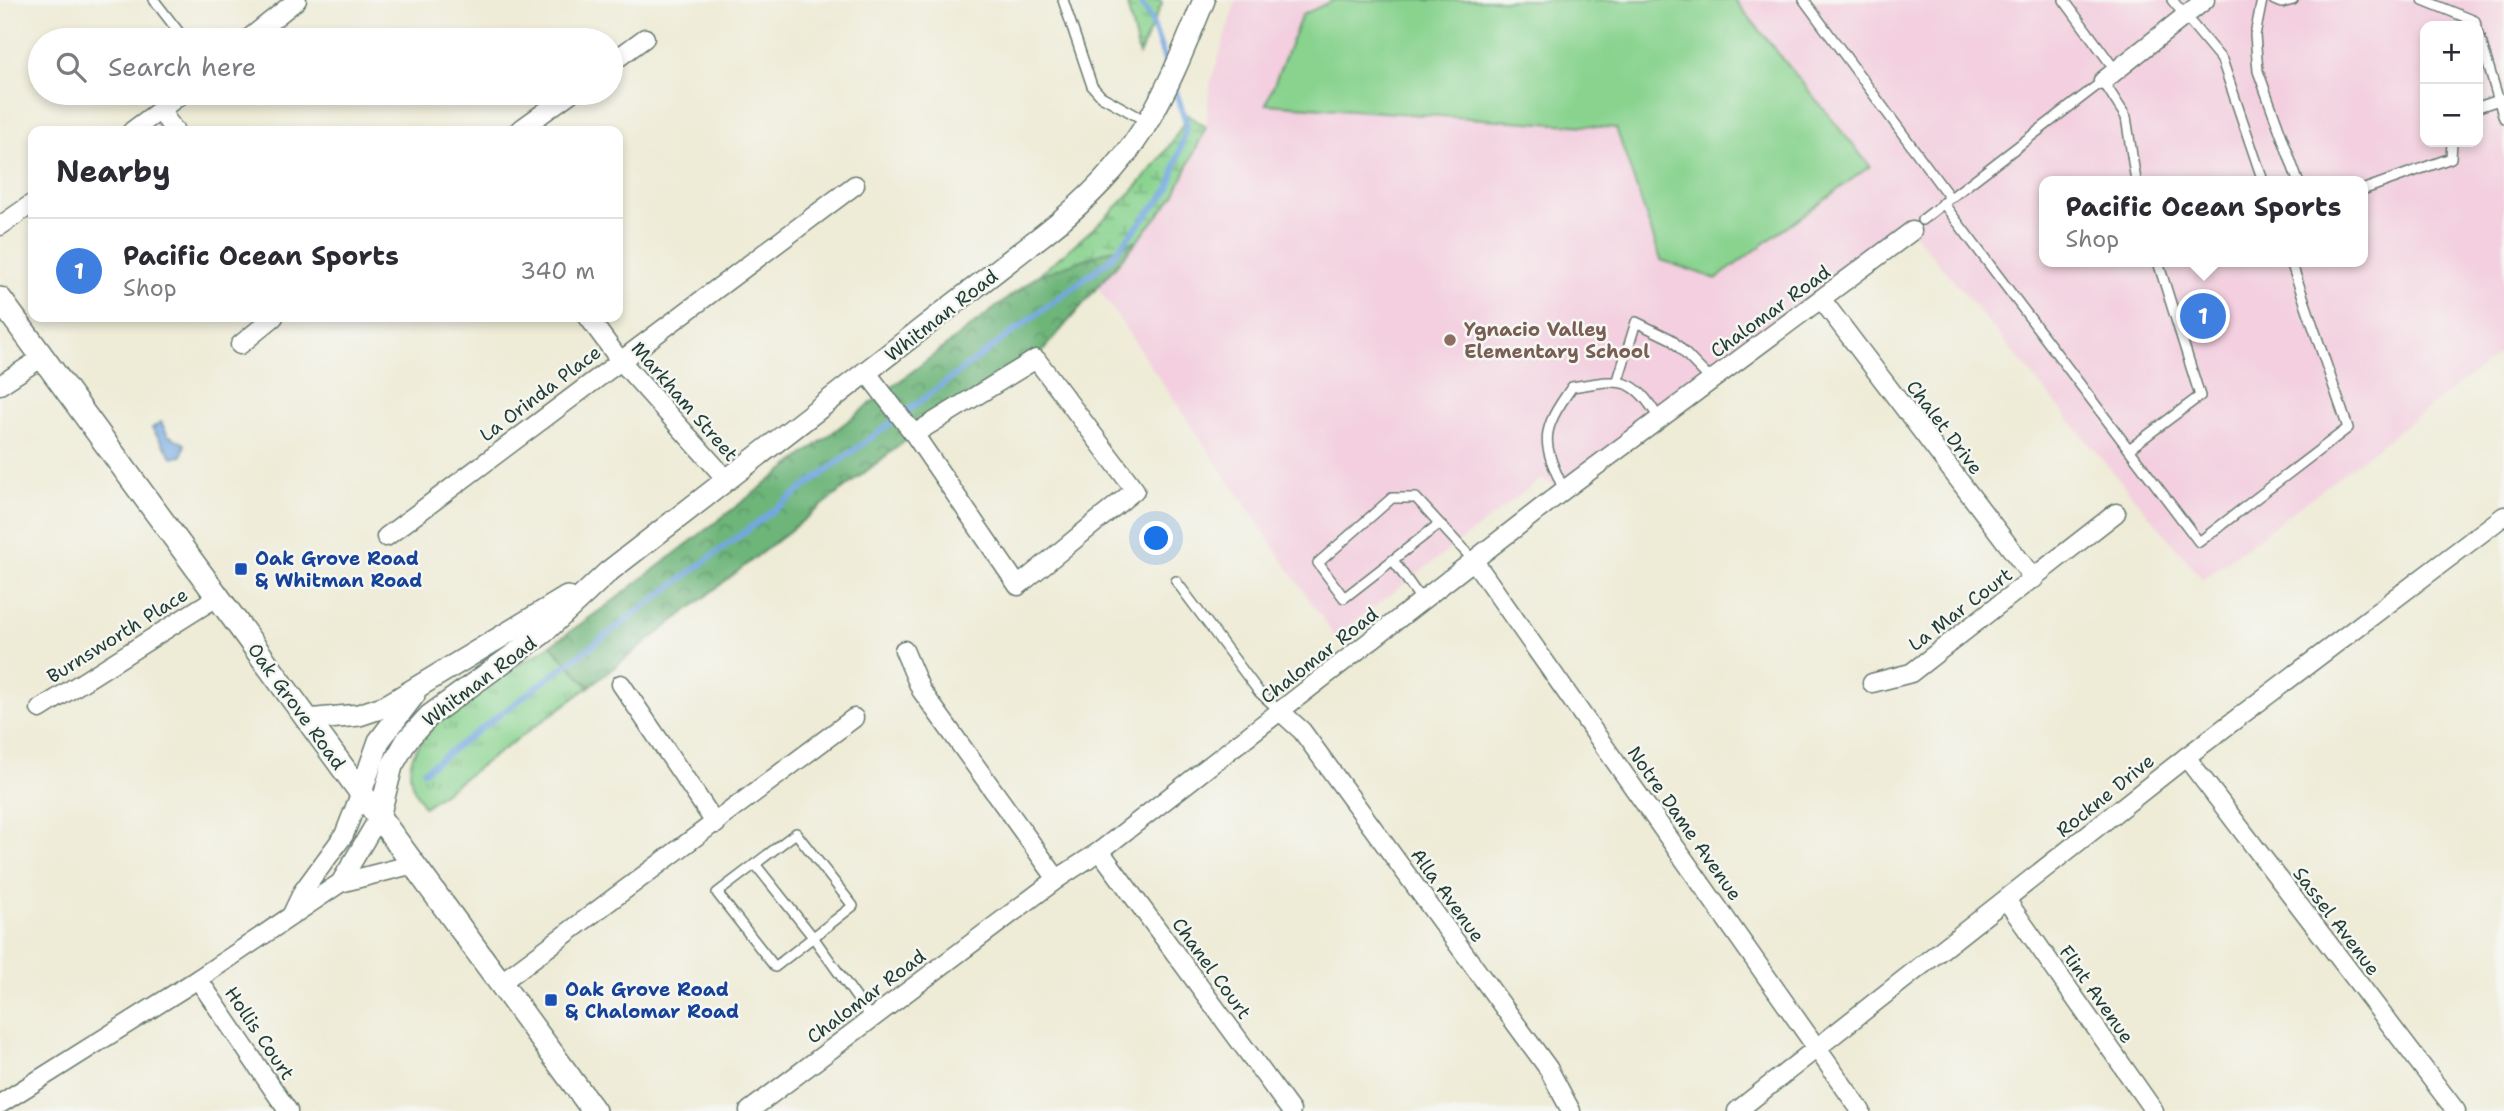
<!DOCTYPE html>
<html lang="en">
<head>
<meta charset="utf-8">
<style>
  :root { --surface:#fff; --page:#f7f7f7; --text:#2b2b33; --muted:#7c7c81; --line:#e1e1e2; --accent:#b45309 }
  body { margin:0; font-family:"Shantell Sans",sans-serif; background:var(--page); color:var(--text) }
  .controls { position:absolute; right:21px; top:21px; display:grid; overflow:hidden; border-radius:14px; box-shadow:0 4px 10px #0003 }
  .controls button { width:63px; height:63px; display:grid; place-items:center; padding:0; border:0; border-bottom:2px solid var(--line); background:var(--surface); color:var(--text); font:35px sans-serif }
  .you { position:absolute; left:1157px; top:539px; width:24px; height:24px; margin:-18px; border:5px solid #fff; border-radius:50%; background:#1a73e8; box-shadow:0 0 0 10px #1a73e833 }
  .badge { display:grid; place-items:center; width:46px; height:46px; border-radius:50%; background:var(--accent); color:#fff; font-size:23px; font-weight:700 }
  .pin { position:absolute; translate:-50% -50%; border:4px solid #fff; box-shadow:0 2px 7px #0006 }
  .popup { position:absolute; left:2039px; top:176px; width:329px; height:91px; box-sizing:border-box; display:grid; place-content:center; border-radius:14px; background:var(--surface); filter:drop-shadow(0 2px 5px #0005); font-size:23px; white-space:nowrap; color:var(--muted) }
  .popup b { font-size:26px; color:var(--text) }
  .popup::after { content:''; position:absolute; left:50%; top:100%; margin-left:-14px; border:14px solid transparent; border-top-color:var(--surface) }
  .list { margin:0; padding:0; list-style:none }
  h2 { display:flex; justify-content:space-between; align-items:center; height:91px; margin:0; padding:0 28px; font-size:30px }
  h2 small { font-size:23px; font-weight:400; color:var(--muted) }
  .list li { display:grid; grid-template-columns:46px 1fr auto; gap:21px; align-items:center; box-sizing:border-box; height:105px; padding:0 28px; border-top:2px solid var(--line) }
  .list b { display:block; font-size:26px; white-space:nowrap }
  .list p { margin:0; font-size:23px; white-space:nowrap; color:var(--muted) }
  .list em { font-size:23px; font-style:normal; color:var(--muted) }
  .icon { flex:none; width:38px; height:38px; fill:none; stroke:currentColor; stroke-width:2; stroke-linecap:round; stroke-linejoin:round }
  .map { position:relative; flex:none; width:2504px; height:1111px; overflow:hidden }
  .search { position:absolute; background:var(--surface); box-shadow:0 4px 10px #0003; left:28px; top:28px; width:595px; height:77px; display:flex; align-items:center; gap:18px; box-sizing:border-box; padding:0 24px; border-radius:38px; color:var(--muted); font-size:26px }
  .panel { position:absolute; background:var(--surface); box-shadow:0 4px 10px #0003; left:28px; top:126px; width:595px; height:196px; border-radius:14px }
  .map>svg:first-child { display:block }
</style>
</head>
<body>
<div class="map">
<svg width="2504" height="1111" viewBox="0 0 2504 1111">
  <defs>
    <pattern id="grass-tufts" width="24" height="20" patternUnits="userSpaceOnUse" patternTransform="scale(1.75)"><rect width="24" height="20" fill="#89d38f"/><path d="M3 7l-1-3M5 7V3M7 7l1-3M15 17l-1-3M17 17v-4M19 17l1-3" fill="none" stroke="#6fac76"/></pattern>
    <pattern id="forest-crowns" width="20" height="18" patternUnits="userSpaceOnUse" patternTransform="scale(1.75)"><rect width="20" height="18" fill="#6eb57a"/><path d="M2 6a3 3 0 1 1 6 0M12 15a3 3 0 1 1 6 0" fill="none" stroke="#5a9465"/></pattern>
    <pattern id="wetland-marsh" width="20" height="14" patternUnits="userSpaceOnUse" patternTransform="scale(1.75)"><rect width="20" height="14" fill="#89d38f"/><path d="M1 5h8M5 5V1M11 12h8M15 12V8" fill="none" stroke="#6fac76"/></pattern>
  </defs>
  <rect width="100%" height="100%" fill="#f6f6f2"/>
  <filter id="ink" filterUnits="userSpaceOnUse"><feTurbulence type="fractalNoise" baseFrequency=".0143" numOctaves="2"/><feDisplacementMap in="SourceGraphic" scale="14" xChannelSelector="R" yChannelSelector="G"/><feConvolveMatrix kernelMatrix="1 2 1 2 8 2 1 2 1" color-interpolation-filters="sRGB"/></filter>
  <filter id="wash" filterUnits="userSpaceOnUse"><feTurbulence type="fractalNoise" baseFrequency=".00686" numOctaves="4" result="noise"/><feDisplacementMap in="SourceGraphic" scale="28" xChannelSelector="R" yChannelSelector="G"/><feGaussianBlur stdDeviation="1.57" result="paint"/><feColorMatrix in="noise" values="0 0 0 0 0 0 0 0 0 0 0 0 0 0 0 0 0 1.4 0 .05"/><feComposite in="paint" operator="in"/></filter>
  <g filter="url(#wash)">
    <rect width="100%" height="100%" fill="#eeebd6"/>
    <!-- built -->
    <path fill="#f3cfdf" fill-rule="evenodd" d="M 1236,0 L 2504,0 L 2504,350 L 2203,580 L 1912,231 L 1564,490 L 1541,479 L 1335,637 L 1098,288 L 1174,196 L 1206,127 L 1210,85 ZM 2425,26 L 2478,26 L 2478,142 L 2425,142 ZM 2044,181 L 2362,181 L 2362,262 L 2044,262 Z"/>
    <!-- grass -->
    <path fill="url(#grass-tufts)" stroke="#548862" stroke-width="2" d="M 551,645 L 589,687 L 424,807 C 417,795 410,785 410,772 C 409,721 513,670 551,645 Z"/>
    <!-- forest -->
    <polygon fill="url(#forest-crowns)" stroke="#467957" stroke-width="2" points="1138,240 1036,359 914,434 589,687 551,645 609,604 1037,276"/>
    <!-- wetland -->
    <g fill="url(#wetland-marsh)" stroke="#548862" stroke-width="2">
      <polygon points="1126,0 1161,0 1162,4 1139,55"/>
      <path d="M 1188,115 L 1206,127 L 1174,196 L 1138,240 L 1037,276 C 1095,228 1152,183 1188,115 Z"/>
    </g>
    <!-- pitch -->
    <polygon fill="#89d38f" stroke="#548862" stroke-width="2" points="1334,0 1735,0 1870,166 1716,279 1661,260 1616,128 1266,104 1302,15"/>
    <!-- water -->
    <polygon fill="#73a7e0" stroke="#49728a" stroke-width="2" points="161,422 168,435 185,444 182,456 173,458 152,428"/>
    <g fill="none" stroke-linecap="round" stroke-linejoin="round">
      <!-- stream -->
      <g stroke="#73a7e0" stroke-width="6">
        <polyline points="1139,0 1151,19 1168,69"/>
        <polyline points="424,771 1108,261 1169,189 1187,125 1174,86"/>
      </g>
    </g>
  </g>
  <g filter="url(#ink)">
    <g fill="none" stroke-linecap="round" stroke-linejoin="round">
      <defs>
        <g id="service">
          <polyline points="154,0 185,40"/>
          <polyline points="1063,0 1092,86 1101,96 1146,121"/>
          <polyline points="1804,0 1950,198"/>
          <polyline points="2064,0 2116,71"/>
          <polyline points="2172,0 2222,60 2263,181"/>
          <polyline points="2262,0 2255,35 2258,71 2298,181"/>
          <polyline points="2274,0 2282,3 2293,0"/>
          <polyline points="2423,0 2475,21 2476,26"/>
          <polyline points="2478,31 2504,118"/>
          <polyline points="2478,107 2502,99"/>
          <polyline points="2362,190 2451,158 2452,142"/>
          <polyline points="1943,203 2199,542 2348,428 2291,262"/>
          <polyline points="1922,220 2103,81 2126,117 2136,181"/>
          <polyline points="1618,380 1636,322 1671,339 1711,380"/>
          <polyline points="2129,449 2200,396 2158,262"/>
          <path d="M 1564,490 C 1541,441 1540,432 1572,387 C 1618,380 1633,373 1659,419"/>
          <polyline points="1439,524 1344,598 1318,563 1392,498 1416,498 1474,561"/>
          <polyline points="1393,560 1422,601"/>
          <polyline points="1176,581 1259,692 1281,712"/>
          <polygon points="796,833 853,906 775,967 717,893"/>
          <polyline points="755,864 813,937 871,1018"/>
        </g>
        <g id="minor">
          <polyline points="247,40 297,0"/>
          <polyline points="611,63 645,38"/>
          <polyline points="2103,81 2205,0"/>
          <polyline points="160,111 175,131"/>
          <polyline points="132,131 183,93"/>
          <polyline points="518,131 571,93"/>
          <polyline points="0,226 33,203"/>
          <polyline points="1822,300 2034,579"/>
          <polyline points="588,317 619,359 727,480"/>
          <polyline points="240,345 274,317"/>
          <polyline points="867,373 914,434 1018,586 1135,490 1036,359 914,434"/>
          <polyline points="0,385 41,358"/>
          <polyline points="386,537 855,185"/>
          <polyline points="1474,561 1861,1111"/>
          <polyline points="904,650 921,690 1057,879"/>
          <polyline points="1872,683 1911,673 2116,513"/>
          <polyline points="621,684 716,824"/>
          <polyline points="40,709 217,597"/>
          <polyline points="1281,712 1302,731 1548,1068 1571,1111"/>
          <polyline points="2186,757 2456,1111"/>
          <polyline points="1100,851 1291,1111"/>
          <polyline points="340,883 414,864"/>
          <polyline points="2007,901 2154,1111"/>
          <polyline points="292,914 303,891 344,835 361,792"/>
          <polyline points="198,979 288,1111"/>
          <polyline points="499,984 854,718"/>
          <polyline points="0,1104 198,979 340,883 379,817"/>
          <polyline points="749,1111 1057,879 1100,851 1564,490 1912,231"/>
          <polyline points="1737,1111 2186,757 2504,516"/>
        </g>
        <g id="tertiary">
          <polyline points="307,720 359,715 386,706 567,597"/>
          <polyline points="361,792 379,741 414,695"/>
          <path d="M 379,817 L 392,766 L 407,740 L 429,716 L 542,634 L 608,572 L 1044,234 C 1138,160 1160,108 1204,0"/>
        </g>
        <polyline id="secondary" points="0,299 594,1111"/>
      </defs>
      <!-- service casing -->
      <use href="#service" stroke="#677a6d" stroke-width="12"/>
      <!-- minor casing -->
      <use href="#minor" stroke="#677a6d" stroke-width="21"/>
      <!-- tertiary casing -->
      <use href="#tertiary" stroke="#677a6d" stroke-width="24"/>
      <!-- secondary casing -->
      <use href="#secondary" stroke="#677a6d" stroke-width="26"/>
      <!-- service -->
      <use href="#service" stroke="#fff" stroke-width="9"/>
      <!-- minor -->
      <use href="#minor" stroke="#fff" stroke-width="18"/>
      <!-- tertiary -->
      <use href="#tertiary" stroke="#fff" stroke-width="21"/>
      <!-- secondary -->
      <use href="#secondary" stroke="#fff" stroke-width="23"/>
    </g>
  </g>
  <!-- markers -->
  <circle fill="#8d6e63" stroke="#f6f6f2" stroke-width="2.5" cx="1450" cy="340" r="7"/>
  <g fill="#1a4fb4" stroke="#f6f6f2" stroke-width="2.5">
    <rect x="234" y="562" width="14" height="14" rx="3.5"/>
    <rect x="544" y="993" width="14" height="14" rx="3.5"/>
  </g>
  <g text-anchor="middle" stroke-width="5" stroke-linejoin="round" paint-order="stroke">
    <!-- street labels -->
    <g font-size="19" fill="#1f3d34" stroke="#f6f6f2">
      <text transform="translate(1770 311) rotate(-36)" y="7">Chalomar Road</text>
      <text transform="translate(941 315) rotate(-38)" y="7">Whitman Road</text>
      <text transform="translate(540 393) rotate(-37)" y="7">La Orinda Place</text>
      <text transform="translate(685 401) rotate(49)" y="7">Markham Street</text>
      <text transform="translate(1945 427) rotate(53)" y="7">Chalet Drive</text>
      <text transform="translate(1960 609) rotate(-37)" y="7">La Mar Court</text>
      <text transform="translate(117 635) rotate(-32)" y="7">Burnsworth Place</text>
      <text transform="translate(1319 655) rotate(-38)" y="7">Chalomar Road</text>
      <text transform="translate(479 681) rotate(-37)" y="7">Whitman Road</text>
      <text transform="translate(297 706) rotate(54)" y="7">Oak Grove Road</text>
      <text transform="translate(2105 795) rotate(-39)" y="7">Rockne Drive</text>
      <text transform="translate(1685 823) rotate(55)" y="7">Notre Dame Avenue</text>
      <text transform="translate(1448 895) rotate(54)" y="7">Alla Avenue</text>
      <text transform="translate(2337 921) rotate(53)" y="7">Sassel Avenue</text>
      <text transform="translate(1212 968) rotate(54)" y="7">Chanel Court</text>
      <text transform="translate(2097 994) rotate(55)" y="7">Flint Avenue</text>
      <text transform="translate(866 996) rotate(-37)" y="7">Chalomar Road</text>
      <text transform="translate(260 1033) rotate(56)" y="7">Hollis Court</text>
    </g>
    <!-- education labels -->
    <g font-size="19" font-weight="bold" fill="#785e54" stroke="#f6f6f2" text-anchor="start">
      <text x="1464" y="336">Ygnacio Valley<tspan x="1464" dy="22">Elementary School</tspan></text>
    </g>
    <!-- transit labels -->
    <g font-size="19" font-weight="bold" fill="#164399" stroke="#f6f6f2" text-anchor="start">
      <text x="255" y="565">Oak Grove Road<tspan x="255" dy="22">&amp; Whitman Road</tspan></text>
      <text x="565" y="996">Oak Grove Road<tspan x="565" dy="22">&amp; Chalomar Road</tspan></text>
    </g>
  </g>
</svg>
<div class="controls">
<button>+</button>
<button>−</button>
</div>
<div class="you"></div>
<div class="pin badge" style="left:2203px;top:316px;background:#3f7fe0">1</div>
<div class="popup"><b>Pacific Ocean Sports</b>Shop</div>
<div class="search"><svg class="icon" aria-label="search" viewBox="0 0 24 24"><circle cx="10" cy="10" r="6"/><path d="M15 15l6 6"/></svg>Search here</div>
<section class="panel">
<h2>Nearby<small></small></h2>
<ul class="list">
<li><span class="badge" style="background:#3f7fe0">1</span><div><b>Pacific Ocean Sports</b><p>Shop</p></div><em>340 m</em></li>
</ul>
</section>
</div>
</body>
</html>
